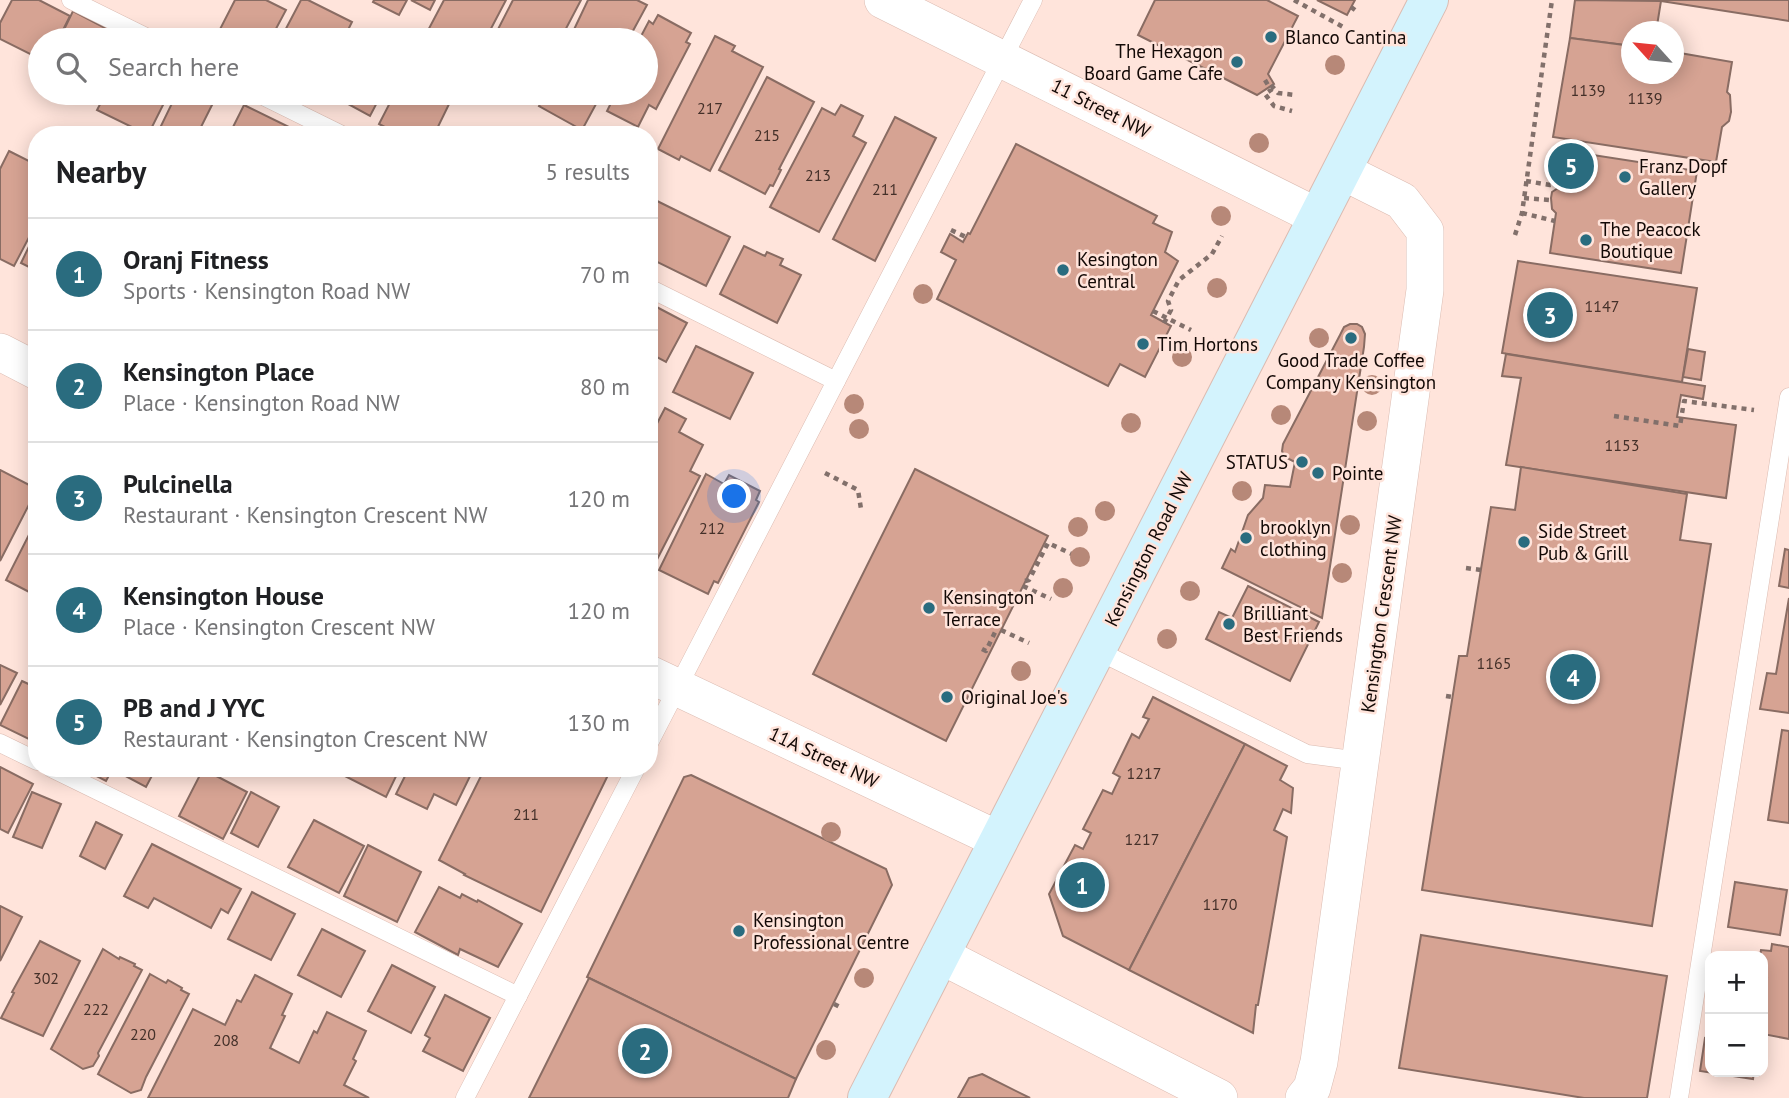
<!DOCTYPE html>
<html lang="en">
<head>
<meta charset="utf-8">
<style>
  :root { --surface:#fff; --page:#f2f2f2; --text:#202124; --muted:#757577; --line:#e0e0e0; --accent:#2a6c7f }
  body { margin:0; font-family:"PT Sans",sans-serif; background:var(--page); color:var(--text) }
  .controls { position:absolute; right:21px; bottom:21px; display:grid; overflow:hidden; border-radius:14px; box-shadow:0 4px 18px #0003 }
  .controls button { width:63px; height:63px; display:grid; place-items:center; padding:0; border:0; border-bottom:2px solid var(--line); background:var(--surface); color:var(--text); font:35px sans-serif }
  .compass { position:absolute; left:1621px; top:21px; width:63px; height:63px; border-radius:50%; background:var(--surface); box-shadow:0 4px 18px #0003; rotate:297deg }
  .you { position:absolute; left:735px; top:497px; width:24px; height:24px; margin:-18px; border:5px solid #fff; border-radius:50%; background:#1a73e8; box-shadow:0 0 0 10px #1a73e833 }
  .badge { display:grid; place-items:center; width:46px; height:46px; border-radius:50%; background:var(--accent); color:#fff; font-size:23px; font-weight:700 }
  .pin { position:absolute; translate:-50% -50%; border:4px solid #fff; box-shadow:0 2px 7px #0006 }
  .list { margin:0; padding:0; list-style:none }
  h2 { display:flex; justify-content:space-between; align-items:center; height:91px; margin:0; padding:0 28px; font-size:30px }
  h2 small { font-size:23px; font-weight:400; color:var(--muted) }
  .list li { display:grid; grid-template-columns:46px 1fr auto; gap:21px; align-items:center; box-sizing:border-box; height:112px; padding:0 28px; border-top:2px solid var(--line) }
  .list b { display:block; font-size:26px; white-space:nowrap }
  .list p { margin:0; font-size:23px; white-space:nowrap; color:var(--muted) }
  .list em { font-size:23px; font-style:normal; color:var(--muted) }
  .icon { flex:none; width:38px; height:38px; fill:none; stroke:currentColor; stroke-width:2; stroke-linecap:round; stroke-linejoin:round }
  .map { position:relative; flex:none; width:1789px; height:1098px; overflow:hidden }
  .search { position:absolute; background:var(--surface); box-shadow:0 4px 18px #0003; left:28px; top:28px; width:630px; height:77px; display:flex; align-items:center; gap:18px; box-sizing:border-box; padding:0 24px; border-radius:38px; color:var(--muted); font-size:26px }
  .panel { position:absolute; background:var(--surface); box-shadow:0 4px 18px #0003; left:28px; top:126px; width:630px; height:651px; border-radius:28px }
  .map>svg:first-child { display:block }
</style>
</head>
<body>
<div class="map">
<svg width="1789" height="1098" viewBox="0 0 1789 1098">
  <rect width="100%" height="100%" fill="#ffe4db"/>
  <!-- building -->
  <g fill="#d6a393" stroke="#896c63" stroke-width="2">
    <polygon points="12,0 39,0 70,16 58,40 40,40 40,59 0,39 0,23"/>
    <polygon points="235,0 266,0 286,10 270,40 215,39"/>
    <polygon points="301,0 308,0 352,22 343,40 280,40"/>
    <polygon points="374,0 407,0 399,15 373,2"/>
    <polygon points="411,0 435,0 430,10"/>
    <polygon points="444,0 506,0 485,40 432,40 425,36"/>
    <polygon points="513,0 581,0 560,40 501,40 494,37"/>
    <polygon points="588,0 637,0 647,5 628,40 569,40"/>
    <polygon points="1155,0 1267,0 1298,16 1268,74 1274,84 1257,95 1138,35"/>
    <polygon points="1317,0 1355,0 1347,15"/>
    <polygon points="1575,0 1661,1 1656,32 1632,32 1632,46 1570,38"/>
    <polygon points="1656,0 1789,0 1789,21 1661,1"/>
    <polygon points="73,11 126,39 125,40 59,40"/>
    <polygon points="658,15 691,33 686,42 690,44 656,109 649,105 638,127 607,111 616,93 646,93 646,40 639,40 649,21 653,24"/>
    <polygon points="715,36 735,46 732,51 763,67 710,171 681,156 679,160 658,149"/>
    <polygon points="1570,38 1632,46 1632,74 1674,74 1674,52 1732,62 1727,92 1730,95 1731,112 1729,121 1722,127 1716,162 1553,137"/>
    <polygon points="767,77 814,102 779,169 781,170 773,186 770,185 765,194 719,170"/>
    <polygon points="106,93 169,93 148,135 97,110"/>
    <polygon points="177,93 206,93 216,97 197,135 168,135 159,130"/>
    <polygon points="328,93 382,93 370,116"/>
    <polygon points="395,93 441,93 452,98 434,135 400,135 379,124"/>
    <polygon points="546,93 602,93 582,130 539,106"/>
    <polygon points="244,105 291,128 288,135 229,135"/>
    <polygon points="841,105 863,116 853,136 866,143 819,232 770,207 822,108 835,115"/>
    <polygon points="895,117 936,138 875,261 833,239"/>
    <polygon points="1016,144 1157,216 1153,223 1172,232 1165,252 1178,261 1151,315 1171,326 1145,377 1120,364 1108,386 937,299 956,260 941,252 950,234 963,242 968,233 970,234"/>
    <polygon points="9,151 37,165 37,222 14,266 0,259 0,169"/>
    <polygon points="1567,151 1697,171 1681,273 1550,253 1556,213 1552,209 1551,198 1552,192 1561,186"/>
    <polygon points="649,197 730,237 706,286 649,258"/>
    <polygon points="37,230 37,271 21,263"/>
    <polygon points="744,246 765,256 767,252 783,259 780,265 801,275 777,323 720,294"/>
    <polygon points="1518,261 1697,288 1682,382 1502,353"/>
    <polygon points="649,303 687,323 666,362 649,353"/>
    <polygon points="1350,324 1357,324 1362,327 1365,334 1364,347 1322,618 1222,568 1231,549 1235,552 1248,515 1263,498 1265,485 1290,487 1295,462 1285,457 1282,451 1283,444 1340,335 1344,327"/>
    <polygon points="696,346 753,373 730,419 673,392"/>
    <polygon points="1688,349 1705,352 1701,380 1683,377"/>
    <polygon points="1506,354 1705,386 1703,399 1681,395 1677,417 1736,425 1726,498 1506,465 1521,378 1502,376"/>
    <polygon points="665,408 686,419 679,432 703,445 690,471 700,476 649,575 649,439"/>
    <polygon points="1521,467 1687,494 1680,540 1711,544 1652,926 1422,890 1459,656 1467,656 1491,507 1515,510"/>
    <polygon points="915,469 1048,536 946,741 813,674"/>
    <polygon points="0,470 37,489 0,561"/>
    <polygon points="706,474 724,484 729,475 760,491 756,500 759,502 718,583 714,581 708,594 659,570"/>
    <polygon points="37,519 37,596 6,580"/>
    <polygon points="1785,549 1789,550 1789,588 1779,586"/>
    <polygon points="1248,586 1319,622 1290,681 1206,639 1219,612 1232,618"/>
    <polygon points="1789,598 1789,713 1760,709 1767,673 1776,674"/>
    <polygon points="0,665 17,673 0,705"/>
    <polygon points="22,681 37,688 37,743 0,725"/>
    <polygon points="1153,697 1245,744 1129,970 1063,936 1049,894 1075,845 1083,849 1091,833 1083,829 1103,790 1112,794 1120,777 1113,773 1132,734 1139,738 1149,719 1143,717"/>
    <polygon points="1782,730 1789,731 1789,823 1768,820"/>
    <polygon points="1245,744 1287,766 1280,780 1293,788 1291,813 1283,809 1274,830 1287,837 1258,1005 1256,1005 1253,1033 1129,970"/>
    <polygon points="0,767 33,784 8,833 0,829"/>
    <polygon points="81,768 113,768 106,781"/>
    <polygon points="120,768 156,768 146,787 118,772"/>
    <polygon points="339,768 400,768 386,797 337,772"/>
    <polygon points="409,768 474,768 456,805 434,794 427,809 396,794"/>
    <polygon points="485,768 611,769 541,912 464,875 465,874 439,860"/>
    <polygon points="203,769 247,792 223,839 179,816"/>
    <polygon points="691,775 886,869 892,885 796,1079 587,977 684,777"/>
    <polygon points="32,792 61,804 42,848 13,837"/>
    <polygon points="251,792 279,807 258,847 231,833"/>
    <polygon points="314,820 364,846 339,893 288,867"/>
    <polygon points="96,822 122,835 105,869 80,856"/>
    <polygon points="152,844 241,889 228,913 221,909 211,928 154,898 148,908 124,896"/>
    <polygon points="368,845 421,872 397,922 344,896"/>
    <polygon points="1735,882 1787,890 1780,935 1728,927"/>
    <polygon points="439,887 460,898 462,894 477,902 478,900 522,924 498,967 460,949 458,955 415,932"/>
    <polygon points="252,892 295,914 271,960 228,939"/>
    <polygon points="0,906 22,917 0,961"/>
    <polygon points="322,929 365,951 341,997 298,975"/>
    <polygon points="1421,935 1667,976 1647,1098 1584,1098 1399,1068"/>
    <polygon points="40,941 80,961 43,1036 1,1018 14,993 12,992"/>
    <polygon points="1772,944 1789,947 1789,1039 1763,1034 1763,1002 1767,978 1763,977 1763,956 1760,956 1761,950 1771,951"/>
    <polygon points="103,949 119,959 120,957 135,964 134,966 142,970 98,1053 99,1056 93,1066 83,1069 51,1049"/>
    <polygon points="392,965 435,987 411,1033 368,1011"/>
    <polygon points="150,974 166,983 168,980 182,988 181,990 189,994 146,1077 141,1090 131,1093 98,1074"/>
    <polygon points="255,975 292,994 282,1015 285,1016 270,1048 299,1063 314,1031 317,1033 327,1012 366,1031 353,1059 356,1061 344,1085 369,1098 148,1098 193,1009 225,1025 237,1000 241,1002"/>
    <polygon points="589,978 796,1079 788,1098 529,1098"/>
    <polygon points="445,995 490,1018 463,1071 423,1051 430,1038 425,1035"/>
    <polygon points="1705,1038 1710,1039 1710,1072 1754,1072 1753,1079 1700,1071"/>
    <polygon points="982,1074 1030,1098 958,1098 969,1078"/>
  </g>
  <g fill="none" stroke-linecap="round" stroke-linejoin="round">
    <defs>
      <g id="lane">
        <polyline points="71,0 152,40"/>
        <polyline points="257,93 342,135"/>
        <polyline points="649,288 836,381"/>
        <polyline points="1096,650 1307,754 1360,761"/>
        <polyline points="0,743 37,761"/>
        <polyline points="649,743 1033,0"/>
        <polyline points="51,768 518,996"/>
        <polyline points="465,1098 636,768"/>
        <polyline points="1679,1098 1789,397"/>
      </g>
      <g id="street">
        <polyline points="883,0 1318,217"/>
        <polyline points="0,352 37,371"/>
        <polyline points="649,674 999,840"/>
        <polyline points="940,955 1219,1098"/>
        <polyline points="1304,1098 1312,1088 1319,1062 1425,290 1425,231 1402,201 1342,171"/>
      </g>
      <polyline id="secondary" points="867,1098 1429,0"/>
    </defs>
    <!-- lane casing -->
    <use href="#lane" stroke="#dbbbb1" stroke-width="19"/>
    <!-- street casing -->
    <use href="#street" stroke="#dbbbb1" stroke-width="38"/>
    <!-- secondary casing -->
    <use href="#secondary" stroke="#dbbbb1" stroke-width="40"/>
    <!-- path -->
    <g stroke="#82706b" stroke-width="4.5" stroke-dasharray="5 5" stroke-linecap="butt">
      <polyline points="1294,0 1345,28"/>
      <polyline points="1351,7 1355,10 1353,13"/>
      <polyline points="1265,80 1271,90 1265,94 1274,106 1292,111"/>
      <polyline points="1271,85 1278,93 1295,95"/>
      <polyline points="1526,181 1550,185 1562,183"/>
      <polyline points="1524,198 1550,200"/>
      <polyline points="1522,213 1555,221"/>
      <polyline points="951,230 966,237"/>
      <polyline points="1515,235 1522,213 1552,0"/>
      <polyline points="1153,311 1191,330"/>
      <polyline points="1164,323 1171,310 1168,301 1179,280 1212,254 1222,236"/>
      <polyline points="1614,416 1680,426 1684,401 1754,410"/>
      <polyline points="825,473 858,490 861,509"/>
      <polyline points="1466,568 1481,570"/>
      <polyline points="1025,581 1029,580 1048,543 1074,555"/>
      <polyline points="1023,586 1051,599"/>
      <polyline points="1001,630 1029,643"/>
      <polyline points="982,649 986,651 997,628"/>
      <polyline points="1446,696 1452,697"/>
      <polyline points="834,1004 842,1008"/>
    </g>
    <!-- lane -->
    <use href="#lane" stroke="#fff" stroke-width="18"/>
    <!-- street -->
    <use href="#street" stroke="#fff" stroke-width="37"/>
    <!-- secondary -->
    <use href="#secondary" stroke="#d3f3fd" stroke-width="38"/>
  </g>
  <!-- trees -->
  <g fill="#b78878">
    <circle cx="1335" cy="65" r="10"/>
    <circle cx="1259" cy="143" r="10"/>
    <circle cx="1221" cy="216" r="10"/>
    <circle cx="1217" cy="288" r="10"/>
    <circle cx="923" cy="294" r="10"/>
    <circle cx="1319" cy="338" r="10"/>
    <circle cx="1182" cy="357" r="10"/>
    <circle cx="1372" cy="385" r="10"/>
    <circle cx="854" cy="404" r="10"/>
    <circle cx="1281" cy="415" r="10"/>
    <circle cx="1367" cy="421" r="10"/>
    <circle cx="1131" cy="423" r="10"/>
    <circle cx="859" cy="429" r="10"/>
    <circle cx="1242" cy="491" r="10"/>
    <circle cx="1105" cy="511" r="10"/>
    <circle cx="1350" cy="525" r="10"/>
    <circle cx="1078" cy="527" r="10"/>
    <circle cx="1080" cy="557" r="10"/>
    <circle cx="1342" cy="573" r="10"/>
    <circle cx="1063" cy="588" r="10"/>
    <circle cx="1190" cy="591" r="10"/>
    <circle cx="1167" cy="639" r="10"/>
    <circle cx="1021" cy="671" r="10"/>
    <circle cx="831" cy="832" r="10"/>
    <circle cx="864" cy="978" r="10"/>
    <circle cx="826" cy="1050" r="10"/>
  </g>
  <!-- markers -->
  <g fill="#2a6c7f" stroke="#ffe4db" stroke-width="2.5">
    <circle cx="1271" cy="37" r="7"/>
    <circle cx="1237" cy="62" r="7"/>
    <circle cx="1625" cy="177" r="7"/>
    <circle cx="1586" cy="240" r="7"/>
    <circle cx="1063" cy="270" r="7"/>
    <circle cx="1351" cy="338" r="7"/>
    <circle cx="1143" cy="344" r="7"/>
    <circle cx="1302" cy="462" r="7"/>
    <circle cx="1318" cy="473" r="7"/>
    <circle cx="1246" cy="538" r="7"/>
    <circle cx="1524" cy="542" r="7"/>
    <circle cx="929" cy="608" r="7"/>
    <circle cx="1229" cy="624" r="7"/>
    <circle cx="947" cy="697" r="7"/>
    <circle cx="739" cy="931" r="7"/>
  </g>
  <g text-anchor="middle" stroke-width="5" stroke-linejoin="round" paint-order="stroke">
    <!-- number labels -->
    <g font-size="16" fill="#443029">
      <text x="1588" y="96">1139</text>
      <text x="1645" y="104">1139</text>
      <text x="710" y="114">217</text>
      <text x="767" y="141">215</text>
      <text x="818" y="181">213</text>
      <text x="885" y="195">211</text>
      <text x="1602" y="312">1147</text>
      <text x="1622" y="451">1153</text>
      <text x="712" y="534">212</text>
      <text x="1494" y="669">1165</text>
      <text x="1144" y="779">1217</text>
      <text x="526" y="820">211</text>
      <text x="1142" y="845">1217</text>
      <text x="1220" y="910">1170</text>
      <text x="46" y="984">302</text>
      <text x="96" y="1015">222</text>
      <text x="143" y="1040">220</text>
      <text x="226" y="1046">208</text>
    </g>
    <!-- poi labels -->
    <g font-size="19" fill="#130906" stroke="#ffe4db" text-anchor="start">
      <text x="1285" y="44">Blanco Cantina</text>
      <text x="1223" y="58" text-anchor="end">The Hexagon<tspan x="1223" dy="22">Board Game Cafe</tspan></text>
      <text x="1639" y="173">Franz Dopf<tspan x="1639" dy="22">Gallery</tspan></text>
      <text x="1600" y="236">The Peacock<tspan x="1600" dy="22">Boutique</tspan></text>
      <text x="1077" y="266">Kesington<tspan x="1077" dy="22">Central</tspan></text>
      <text x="1157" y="351">Tim Hortons</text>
      <text x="1351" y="367" text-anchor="middle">Good Trade Coffee<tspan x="1351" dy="22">Company Kensington</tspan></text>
      <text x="1288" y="469" text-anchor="end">STATUS</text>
      <text x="1332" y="480">Pointe</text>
      <text x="1260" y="534">brooklyn<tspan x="1260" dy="22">clothing</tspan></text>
      <text x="1538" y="538">Side Street<tspan x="1538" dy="22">Pub &amp; Grill</tspan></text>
      <text x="943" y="604">Kensington<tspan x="943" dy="22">Terrace</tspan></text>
      <text x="1243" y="620">Brilliant<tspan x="1243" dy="22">Best Friends</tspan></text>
      <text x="961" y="704">Original Joe's</text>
      <text x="753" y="927">Kensington<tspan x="753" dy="22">Professional Centre</tspan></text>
    </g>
    <!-- street labels -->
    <g font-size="19" fill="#130906" stroke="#ffe4db">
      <text transform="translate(1101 108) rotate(27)" y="7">11 Street NW</text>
      <text transform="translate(1148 549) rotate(-63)" y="7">Kensington Road NW</text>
      <text transform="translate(1381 614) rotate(-82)" y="7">Kensington Crescent NW</text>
      <text transform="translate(824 757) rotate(25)" y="7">11A Street NW</text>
    </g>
  </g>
</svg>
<div class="controls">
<button>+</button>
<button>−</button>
</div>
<svg class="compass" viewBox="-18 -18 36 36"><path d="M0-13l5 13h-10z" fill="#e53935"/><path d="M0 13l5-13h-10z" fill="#757577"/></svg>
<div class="you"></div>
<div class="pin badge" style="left:1082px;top:885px">1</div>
<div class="pin badge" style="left:645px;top:1051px">2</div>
<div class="pin badge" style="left:1550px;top:315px">3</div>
<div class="pin badge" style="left:1573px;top:677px">4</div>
<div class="pin badge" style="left:1571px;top:166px">5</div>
<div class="search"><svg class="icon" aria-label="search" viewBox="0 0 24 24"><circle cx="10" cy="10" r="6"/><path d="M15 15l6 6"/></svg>Search here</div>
<section class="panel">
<h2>Nearby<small>5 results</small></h2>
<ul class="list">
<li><span class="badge">1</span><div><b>Oranj Fitness</b><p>Sports · Kensington Road NW</p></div><em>70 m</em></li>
<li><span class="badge">2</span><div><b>Kensington Place</b><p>Place · Kensington Road NW</p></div><em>80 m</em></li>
<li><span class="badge">3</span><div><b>Pulcinella</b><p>Restaurant · Kensington Crescent NW</p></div><em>120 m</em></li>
<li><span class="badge">4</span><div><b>Kensington House</b><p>Place · Kensington Crescent NW</p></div><em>120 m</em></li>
<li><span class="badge">5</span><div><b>PB and J YYC</b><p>Restaurant · Kensington Crescent NW</p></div><em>130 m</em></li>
</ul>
</section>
</div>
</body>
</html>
